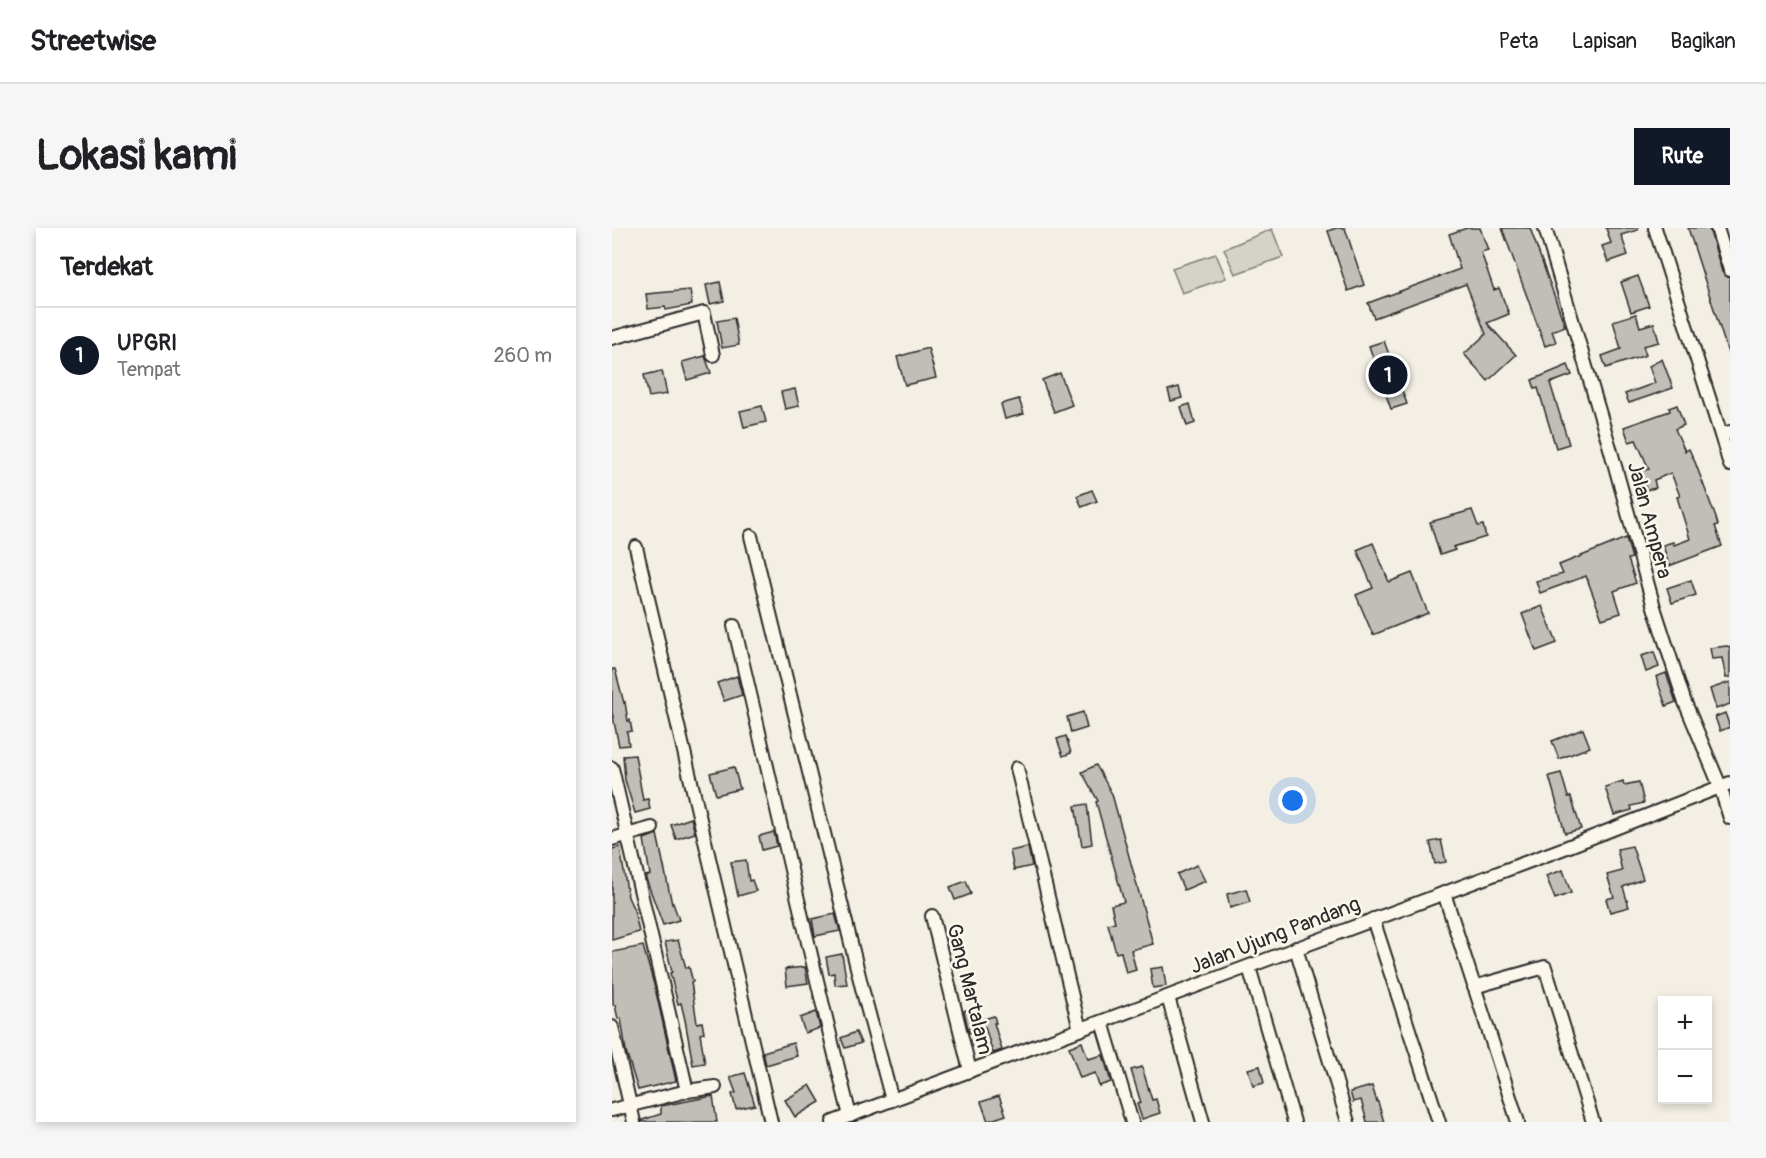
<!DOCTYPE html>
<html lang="id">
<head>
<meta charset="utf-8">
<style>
  :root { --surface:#fff; --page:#f6f6f6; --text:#202124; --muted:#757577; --line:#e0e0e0; --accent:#111827 }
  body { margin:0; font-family:Pangolin,sans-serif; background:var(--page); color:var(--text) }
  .controls { position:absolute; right:18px; bottom:18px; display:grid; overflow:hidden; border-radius:0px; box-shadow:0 3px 9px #0003 }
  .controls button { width:54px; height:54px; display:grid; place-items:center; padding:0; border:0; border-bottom:2px solid var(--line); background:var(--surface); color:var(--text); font:30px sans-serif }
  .you { position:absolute; left:681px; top:573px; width:21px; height:21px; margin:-15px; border:4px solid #fff; border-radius:50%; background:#1a73e8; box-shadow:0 0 0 9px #1a73e833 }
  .badge { display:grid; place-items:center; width:39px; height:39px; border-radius:50%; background:var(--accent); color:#fff; font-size:20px; font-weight:700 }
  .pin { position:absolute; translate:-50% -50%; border:3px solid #fff; box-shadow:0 2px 6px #0006 }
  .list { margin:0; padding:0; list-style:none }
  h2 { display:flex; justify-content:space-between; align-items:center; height:78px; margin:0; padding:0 24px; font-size:26px }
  h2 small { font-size:20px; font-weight:400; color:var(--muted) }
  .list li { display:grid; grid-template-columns:39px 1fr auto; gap:18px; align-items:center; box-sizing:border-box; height:96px; padding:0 24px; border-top:2px solid var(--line) }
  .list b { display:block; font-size:22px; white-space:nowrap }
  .list p { margin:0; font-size:20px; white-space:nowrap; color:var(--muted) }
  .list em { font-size:20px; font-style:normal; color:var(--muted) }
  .map { position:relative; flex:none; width:1118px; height:894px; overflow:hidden; border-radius:0px }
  header { display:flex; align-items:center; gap:36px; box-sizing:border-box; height:84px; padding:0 30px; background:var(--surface); border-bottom:2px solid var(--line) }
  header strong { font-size:28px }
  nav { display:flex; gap:33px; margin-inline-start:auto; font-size:21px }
  .intro { display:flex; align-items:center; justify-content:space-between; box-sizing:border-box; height:144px; padding:0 36px }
  h1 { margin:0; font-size:42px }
  .button { padding:15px 27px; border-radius:0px; background:var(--accent); color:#fff; font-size:21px; font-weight:700 }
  main { display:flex; gap:36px; padding:0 36px }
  aside { flex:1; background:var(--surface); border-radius:0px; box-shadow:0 3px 9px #0003 }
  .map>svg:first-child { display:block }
</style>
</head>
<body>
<header>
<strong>Streetwise</strong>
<nav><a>Peta</a><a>Lapisan</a><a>Bagikan</a></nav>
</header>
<div class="intro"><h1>Lokasi kami</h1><a class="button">Rute</a></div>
<main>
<aside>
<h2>Terdekat<small></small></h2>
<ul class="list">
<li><span class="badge">1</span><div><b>UPGRI</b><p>Tempat</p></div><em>260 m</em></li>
</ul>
</aside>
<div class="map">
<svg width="1118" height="894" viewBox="0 0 1118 894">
  <rect width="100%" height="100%" fill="#f3efe4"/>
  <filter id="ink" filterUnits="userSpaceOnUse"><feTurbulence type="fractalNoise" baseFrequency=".0167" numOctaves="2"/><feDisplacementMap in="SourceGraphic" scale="12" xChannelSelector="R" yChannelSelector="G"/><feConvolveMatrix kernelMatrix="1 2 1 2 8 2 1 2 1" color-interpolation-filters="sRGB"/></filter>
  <g filter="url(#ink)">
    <!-- green -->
    <g fill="#d5d2c9" stroke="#807e7a" stroke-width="1.5">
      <polygon points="660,1 671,29 623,46 612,21"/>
      <polygon points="604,26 614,50 570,65 560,40"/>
    </g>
    <!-- building -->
    <g fill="#c0beb6" stroke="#2b2b2b" stroke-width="1.5">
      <polygon points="724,0 733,0 752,57 736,63 716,3"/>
      <polygon points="855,0 868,0 876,22 869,24 882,62 887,60 897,86 875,95 904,127 876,153 852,126 874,106 854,56 762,90 756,75 848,41 837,6"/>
      <polygon points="890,0 918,0 953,98 940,103 944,114 933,118"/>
      <polygon points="994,0 1026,0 1026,2 1009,7 1016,27 996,34 990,18 999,15"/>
      <polygon points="1076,0 1097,0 1110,44 1113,48 1118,50 1118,125 1116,125"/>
      <polygon points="1026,48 1037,78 1019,84 1009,54"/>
      <polygon points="108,54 112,73 98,76 94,57"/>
      <polygon points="78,62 80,77 54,82 53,79 36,81 34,66"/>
      <polygon points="1024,86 1028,99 1042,95 1047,114 1031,118 1034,127 994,140 990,128 1009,121 1001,93"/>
      <polygon points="122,90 127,117 110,120 105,93"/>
      <polygon points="772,113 795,176 779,181 757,118"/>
      <polygon points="316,120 324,150 293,157 285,129"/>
      <polygon points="93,128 99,145 75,152 70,134"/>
      <polygon points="1050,131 1061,160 1017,175 1013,166 1043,155 1037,138"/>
      <polygon points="956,137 960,147 938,155 957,216 944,220 926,160 923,161 920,152"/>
      <polygon points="50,143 55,166 37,169 32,147"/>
      <polygon points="448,145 460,177 442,184 430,152"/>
      <polygon points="567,159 570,170 559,173 556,162"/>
      <polygon points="183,161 187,178 173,181 169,164"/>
      <polygon points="407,171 412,186 393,191 389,176"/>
      <polygon points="578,176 583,195 575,198 569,179"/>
      <polygon points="1065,177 1072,197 1063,201 1073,223 1077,221 1083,234 1104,290 1106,297 1103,298 1110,318 1057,338 1051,317 1061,314 1062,317 1078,311 1065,269 1068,268 1059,245 1042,252 1044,260 1034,262 1029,243 1037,241 1024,212 1017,214 1012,199 1058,183 1057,180"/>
      <polygon points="150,178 154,194 132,199 128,183"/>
      <polygon points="480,262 485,273 470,279 465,268"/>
      <polygon points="860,282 866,298 871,297 874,309 841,319 843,322 828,327 818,294"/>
      <polygon points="1014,310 1020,330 1016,331 1024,355 1002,363 1009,385 990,391 974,348 928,365 924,353 951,346 947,337"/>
      <polygon points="761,315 777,354 800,345 816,385 761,407 744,367 761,360 745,322"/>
      <polygon points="1079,352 1084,367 1060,375 1055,360"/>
      <polygon points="930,378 945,415 924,423 910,386"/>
      <polygon points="1115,418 1118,419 1118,449 1114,450 1110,430 1100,431 1098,420"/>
      <polygon points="1042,424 1047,439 1034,444 1029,428"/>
      <polygon points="0,441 3,441 12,475 13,474 16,493 18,492 20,503 15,504 17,517 7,518 0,484"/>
      <polygon points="1054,445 1064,474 1054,478 1044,449"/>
      <polygon points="125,448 130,467 112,473 105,455"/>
      <polygon points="1118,454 1118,476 1104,481 1098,461"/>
      <polygon points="471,484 475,500 459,505 455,489"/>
      <polygon points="1113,485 1118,499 1108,503 1103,489"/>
      <polygon points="971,501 978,519 947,531 940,513"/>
      <polygon points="454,508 459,525 451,528 445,511"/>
      <polygon points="23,527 31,572 36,571 38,581 23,585 13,552 11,528"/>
      <polygon points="484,537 500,566 541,716 519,722 524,742 514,745 509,724 504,725 496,696 503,694 499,677 512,674 484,574 486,573 470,544"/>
      <polygon points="122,539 128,561 104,567 98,545"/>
      <polygon points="949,545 956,569 959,569 969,601 953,605 937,548"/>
      <polygon points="1011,553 1012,557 1027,554 1032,575 1019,578 1020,582 1002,587 993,559"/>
      <polygon points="475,576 480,616 470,618 463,578"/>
      <polygon points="79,590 83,605 64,611 59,597"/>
      <polygon points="162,604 165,618 150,622 147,608"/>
      <polygon points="45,606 60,676 61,675 67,692 51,697 33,648 38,647 32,611"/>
      <polygon points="829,612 834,634 823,636 818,614"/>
      <polygon points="1020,618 1031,651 1011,659 1017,679 998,684 994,671 1002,669 995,647 1010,643 1005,621"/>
      <polygon points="8,619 16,669 22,682 27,704 0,712 0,621"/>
      <polygon points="416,619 420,638 402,642 398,623"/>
      <polygon points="134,632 137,653 140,652 144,663 126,668 119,634"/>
      <polygon points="585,637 593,653 572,662 565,646"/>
      <polygon points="951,642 959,665 943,671 934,648"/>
      <polygon points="354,653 359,666 343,672 338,659"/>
      <polygon points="634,661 638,674 618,680 615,666"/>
      <polygon points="223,686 228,703 203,708 200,691"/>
      <polygon points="66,712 74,740 77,739 81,754 79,754 85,795 90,794 92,805 88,806 93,835 81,837 73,792 69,775 66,776 58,745 60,744 53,714"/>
      <polygon points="31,718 43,760 64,853 26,862 14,823 9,790 6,791 3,777 1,777 0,724"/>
      <polygon points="230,726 235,756 223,757 222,745 217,746 214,729"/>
      <polygon points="193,739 196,755 175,758 173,741"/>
      <polygon points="551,739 554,758 541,760 538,741"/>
      <polygon points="359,780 365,793 382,788 384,795 382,795 390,822 381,825 373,799 357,805 352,783"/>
      <polygon points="204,784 208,800 193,805 188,790"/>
      <polygon points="244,804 249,815 233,820 229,810"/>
      <polygon points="470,814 476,831 491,827 499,854 487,858 483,845 468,850 457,819"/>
      <polygon points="181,815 185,828 154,837 151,824"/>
      <polygon points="648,838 652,855 641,858 636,841"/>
      <polygon points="530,839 540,872 544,871 548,885 530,891 525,876 529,875 519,842"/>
      <polygon points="133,845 143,877 124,881 120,866 124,865 118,849"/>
      <polygon points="198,857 208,874 183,889 173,872"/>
      <polygon points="760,858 765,874 766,874 772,894 755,894 749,872 741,874 738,864"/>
      <polygon points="101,868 105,894 30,894 30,892 49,886 49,878"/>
      <polygon points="387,868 394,887 376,893 369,874"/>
    </g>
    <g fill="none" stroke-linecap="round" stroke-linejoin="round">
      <defs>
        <g id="minor">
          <polyline points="933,0 998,220 1042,379 1072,472 1108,558 1118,590"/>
          <polyline points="1043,0 1109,207"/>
          <polyline points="1105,0 1118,42"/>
          <polyline points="0,110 92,85 101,127"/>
          <polyline points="1118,204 1109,207 1118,237"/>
          <polyline points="139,308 251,764 280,872"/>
          <polyline points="24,319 159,894"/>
          <path d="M 122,398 C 161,561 197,725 238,888"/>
          <polyline points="0,540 75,863"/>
          <polyline points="405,540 468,802"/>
          <polyline points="0,611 40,600"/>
          <polyline points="832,665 906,894"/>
          <polyline points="320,688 358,843"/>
          <polyline points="761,691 827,894"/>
          <polyline points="684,720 736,894"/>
          <polyline points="637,739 682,894"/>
          <polyline points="862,759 933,739 981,894"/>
          <polyline points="556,769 591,894"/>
          <polyline points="490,794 520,894"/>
          <polyline points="0,799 22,894"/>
          <polyline points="0,882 75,863 103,859"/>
          <polyline points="221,894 950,621 1118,555"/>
        </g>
      </defs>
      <!-- minor casing -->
      <use href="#minor" stroke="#2b2b2b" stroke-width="16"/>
      <!-- minor -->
      <use href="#minor" stroke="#fbf7ec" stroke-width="12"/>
    </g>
  </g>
  <g text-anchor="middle" stroke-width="5" stroke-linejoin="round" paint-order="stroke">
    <!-- street labels -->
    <g font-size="21" fill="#2b2b2b" stroke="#fbf7ec">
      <text transform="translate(1038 292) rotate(75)" y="7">Jalan Ampera</text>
      <text transform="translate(663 707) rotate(-21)" y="7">Jalan Ujung Pandang</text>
      <text transform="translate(358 761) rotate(76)" y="7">Gang Martalam</text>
    </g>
  </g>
</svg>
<div class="controls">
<button>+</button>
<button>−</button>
</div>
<div class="you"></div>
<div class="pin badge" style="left:776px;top:147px">1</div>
</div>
</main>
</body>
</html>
